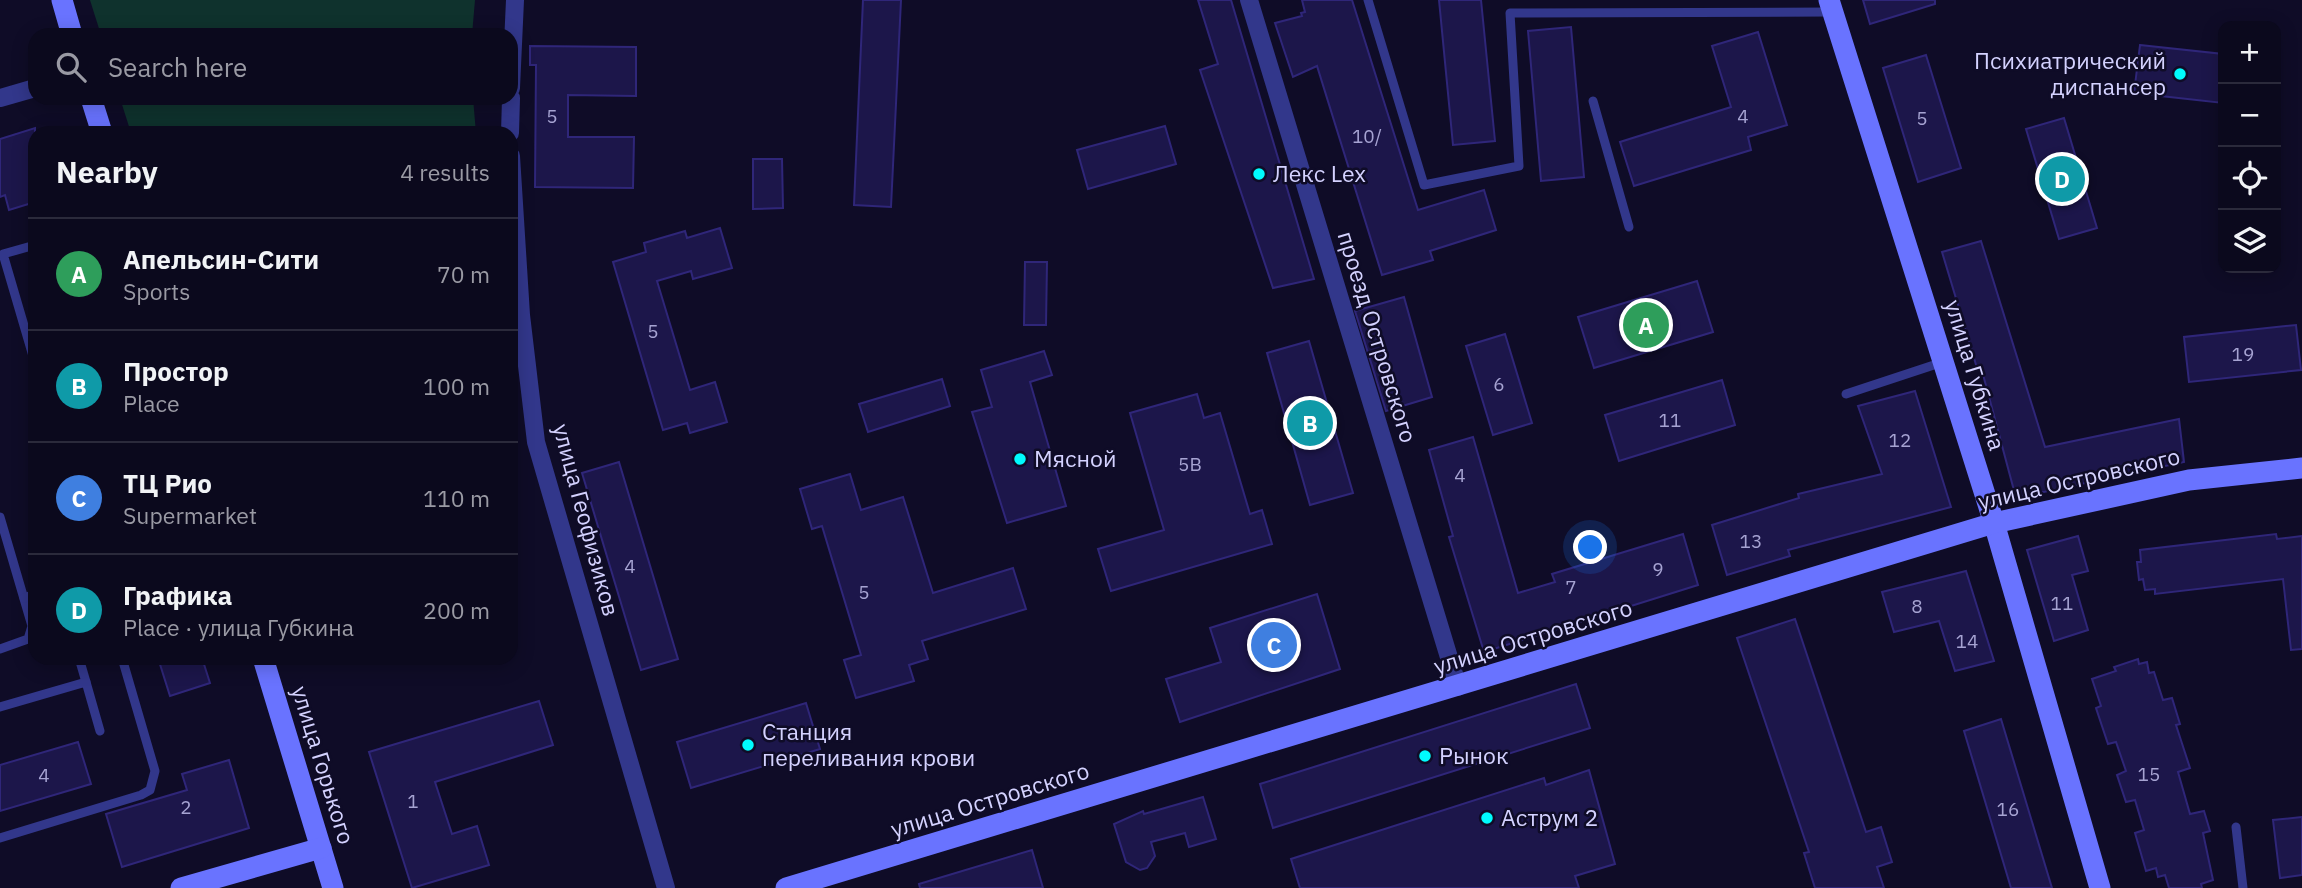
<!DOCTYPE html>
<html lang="en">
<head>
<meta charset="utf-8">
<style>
  :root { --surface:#0b091d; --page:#141226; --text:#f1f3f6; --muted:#9a9aa4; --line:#2b2a3b; --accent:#0f766e }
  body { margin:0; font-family:"IBM Plex Sans",sans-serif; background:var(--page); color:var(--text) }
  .controls { position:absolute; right:21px; top:21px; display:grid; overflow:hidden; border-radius:14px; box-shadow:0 4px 18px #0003 }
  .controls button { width:63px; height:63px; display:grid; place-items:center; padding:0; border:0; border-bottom:2px solid var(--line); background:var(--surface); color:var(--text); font:35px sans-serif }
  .you { position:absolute; left:1591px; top:548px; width:24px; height:24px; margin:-18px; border:5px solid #fff; border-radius:50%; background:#1a73e8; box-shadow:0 0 0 10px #1a73e833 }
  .badge { display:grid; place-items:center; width:46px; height:46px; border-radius:50%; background:var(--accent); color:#fff; font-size:23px; font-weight:700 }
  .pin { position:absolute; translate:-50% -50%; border:4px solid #fff; box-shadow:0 2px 7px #0006 }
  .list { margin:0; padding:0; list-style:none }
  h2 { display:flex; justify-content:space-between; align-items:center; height:91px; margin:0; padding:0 28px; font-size:30px }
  h2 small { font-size:23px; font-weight:400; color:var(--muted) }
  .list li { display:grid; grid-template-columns:46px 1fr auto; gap:21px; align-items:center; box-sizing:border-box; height:112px; padding:0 28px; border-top:2px solid var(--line) }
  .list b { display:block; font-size:26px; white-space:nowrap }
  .list p { margin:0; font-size:23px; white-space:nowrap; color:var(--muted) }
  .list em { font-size:23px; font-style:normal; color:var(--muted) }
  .icon { flex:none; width:38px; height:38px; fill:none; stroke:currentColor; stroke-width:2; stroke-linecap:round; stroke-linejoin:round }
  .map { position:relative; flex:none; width:2302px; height:888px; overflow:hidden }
  .search { position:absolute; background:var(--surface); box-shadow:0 4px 18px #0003; left:28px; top:28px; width:490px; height:77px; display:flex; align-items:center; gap:18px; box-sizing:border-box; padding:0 24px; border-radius:21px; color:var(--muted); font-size:26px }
  .panel { position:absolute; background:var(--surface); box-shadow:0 4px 18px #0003; left:28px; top:126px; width:490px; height:539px; border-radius:21px }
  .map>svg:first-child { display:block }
</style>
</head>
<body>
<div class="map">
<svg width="2302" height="888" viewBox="0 0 2302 888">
  <rect width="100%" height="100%" fill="#0f0c27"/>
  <!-- green -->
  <g fill="#0f322d">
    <polygon points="90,0 475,0 472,35 101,35"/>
    <polygon points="120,98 473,98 476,133 131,133"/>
  </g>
  <!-- building -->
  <g fill="#1c164a" stroke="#2f2679" stroke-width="2">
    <polygon points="863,0 901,0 891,207 854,205"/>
    <polygon points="1198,0 1231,0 1314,279 1273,288 1200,70 1218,64"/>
    <polygon points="1302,0 1352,0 1418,210 1484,190 1496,230 1430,251 1433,260 1382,275 1317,66 1293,77 1275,23 1302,16 1301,13 1305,12"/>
    <polygon points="1439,0 1481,0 1495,141 1453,145"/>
    <polygon points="1863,0 1935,0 1935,4 1870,24"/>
    <polygon points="1571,27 1584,177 1541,181 1528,31"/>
    <polygon points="1758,32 1787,125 1748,137 1751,150 1634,186 1620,142 1731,107 1712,46"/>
    <polygon points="2140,45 2223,54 2223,103 2134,93"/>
    <polygon points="530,46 636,47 636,96 568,95 568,137 634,137 633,188 535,187 536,65 530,65"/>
    <polygon points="1926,55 1961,168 1918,182 1883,68"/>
    <polygon points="2064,118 2097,228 2059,239 2026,129"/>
    <polygon points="1165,126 1176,164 1088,189 1077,150"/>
    <polygon points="35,128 35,202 9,210 5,195 0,197 0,139"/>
    <polygon points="753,159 782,159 783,208 753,209"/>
    <polygon points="720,228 732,268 693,279 691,271 657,281 690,390 715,382 727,422 690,433 687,423 663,430 613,262 646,252 644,243 685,231 687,238"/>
    <polygon points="1981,241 2045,447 2179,419 2184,462 2016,498 1981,367 1977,368 1942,252"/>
    <polygon points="1025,262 1047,262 1046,325 1024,325"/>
    <polygon points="1697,281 1713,332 1594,368 1578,317"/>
    <polygon points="1404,297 1432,397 1386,411 1355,311"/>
    <polygon points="2296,325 2301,370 2189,382 2184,337"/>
    <polygon points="1505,334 1532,423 1493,435 1466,346"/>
    <polygon points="1309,341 1353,493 1310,505 1267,353"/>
    <polygon points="1044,351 1052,375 1030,382 1066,506 1007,523 972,412 992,407 981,370"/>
    <polygon points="942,379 950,406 868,432 859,404"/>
    <polygon points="1722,380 1735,425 1619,461 1605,415"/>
    <polygon points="1915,391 1951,507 1788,550 1790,556 1727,575 1712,525 1799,498 1798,494 1882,474 1858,406"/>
    <polygon points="1197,394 1204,418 1220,413 1250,514 1262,510 1272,544 1111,591 1098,549 1164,530 1130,413"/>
    <polygon points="1473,437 1518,593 1555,582 1552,574 1683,534 1698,585 1484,652 1449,537 1453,536 1429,450"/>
    <polygon points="619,462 678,659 641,670 582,473"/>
    <polygon points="850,474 861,510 903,497 933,593 1013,568 1026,609 922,641 928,659 909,665 914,681 856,698 844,660 861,655 822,526 812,529 800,489"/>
    <polygon points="2276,534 2277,539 2302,536 2302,649 2291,650 2283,579 2155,594 2155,589 2145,590 2143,579 2139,580 2137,562 2141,562 2140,550"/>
    <polygon points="2078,536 2088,571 2072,575 2088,630 2054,641 2027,550"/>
    <polygon points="1966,571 1994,661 1955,671 1939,621 1894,632 1882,592"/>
    <polygon points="1317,594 1340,669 1180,722 1166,679 1221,662 1210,628"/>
    <polygon points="1795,619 1866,832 1881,827 1892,862 1877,867 1884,888 1815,888 1804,853 1809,852 1737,638"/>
    <polygon points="158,658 202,658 210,683 170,696"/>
    <polygon points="2138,659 2139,664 2147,662 2149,673 2154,672 2163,700 2172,698 2180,724 2176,725 2190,768 2178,772 2190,814 2204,811 2210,831 2203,833 2213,880 2201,884 2202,888 2169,888 2165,875 2158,877 2156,868 2146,871 2135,833 2144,830 2135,800 2126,802 2117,775 2126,771 2116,742 2108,744 2096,708 2101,706 2092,679 2116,671 2114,667"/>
    <polygon points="1576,684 1590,728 1273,828 1260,784"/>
    <polygon points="539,701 553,745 435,782 452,834 477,826 489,865 412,888 369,752"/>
    <polygon points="806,703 820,749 691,788 677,742"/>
    <polygon points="2001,719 2052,888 2011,888 1964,731"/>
    <polygon points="78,742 91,784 0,811 0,765"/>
    <polygon points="229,760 249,828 122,867 106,814 187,790 182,774"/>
    <polygon points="1589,770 1615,864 1575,876 1579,888 1300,888 1291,859 1544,778 1546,785"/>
    <polygon points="1203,797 1216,839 1189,847 1185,833 1151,842 1155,856 1147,868 1140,870 1126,862 1114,824 1143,811 1144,814"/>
    <polygon points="2302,817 2302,875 2280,878 2273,820"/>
    <polygon points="1032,850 1043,888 920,888 919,884"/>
  </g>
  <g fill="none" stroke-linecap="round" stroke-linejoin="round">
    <!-- lane -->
    <g stroke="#32378b" stroke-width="9">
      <polyline points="1368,0 1424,185 1519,166 1510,13 1831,12"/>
      <polyline points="1593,101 1629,227"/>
      <polyline points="35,245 3,254 35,363"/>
      <polyline points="1846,394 1943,362"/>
      <polyline points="0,517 32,626 28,639 0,649"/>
      <polyline points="24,598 35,594"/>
      <polyline points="79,658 86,682"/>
      <polyline points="0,707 86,682 100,731"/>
      <polyline points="2236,827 2243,888"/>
      <polyline points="0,838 141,795 150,790 155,771 122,658"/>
    </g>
    <!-- street -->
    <g stroke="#32378b" stroke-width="18">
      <polyline points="1249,0 1458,687"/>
      <polyline points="511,88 515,0"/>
      <polyline points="0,98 35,88"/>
      <polyline points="510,133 511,98"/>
      <polyline points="511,156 521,315 536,442 666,888"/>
    </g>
    <!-- secondary -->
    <g stroke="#6973ff" stroke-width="21">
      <polyline points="62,0 72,35"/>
      <polyline points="1829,0 1994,523 2100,888"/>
      <polyline points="91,98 102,133"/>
      <polyline points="263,658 333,888"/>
      <polyline points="181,888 321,848"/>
      <polyline points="786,888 1994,523 2189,480 2302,468"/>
    </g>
  </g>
  <!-- markers -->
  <g fill="#00fbfd" stroke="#0f0c27" stroke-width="2.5">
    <circle cx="2180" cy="74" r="7"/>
    <circle cx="1259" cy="174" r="7"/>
    <circle cx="1020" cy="459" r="7"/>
    <circle cx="748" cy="745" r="7"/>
    <circle cx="1425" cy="756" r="7"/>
    <circle cx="1487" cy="818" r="7"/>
  </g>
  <g text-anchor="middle" stroke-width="5" stroke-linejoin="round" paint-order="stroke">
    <!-- number labels -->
    <g font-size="19" fill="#a6a3d2">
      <text x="552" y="123">5</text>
      <text x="1743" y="123">4</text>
      <text x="1922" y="125">5</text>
      <text x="1367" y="143">10/</text>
      <text x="653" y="338">5</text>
      <text x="2243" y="361">19</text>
      <text x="1499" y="391">6</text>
      <text x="1670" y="427">11</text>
      <text x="1900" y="447">12</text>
      <text x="1190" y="471">5В</text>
      <text x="1460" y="482">4</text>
      <text x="1751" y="548">13</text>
      <text x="630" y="573">4</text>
      <text x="1658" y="576">9</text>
      <text x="1571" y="594">7</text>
      <text x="864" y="599">5</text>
      <text x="2062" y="610">11</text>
      <text x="1917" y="613">8</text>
      <text x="1967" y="648">14</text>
      <text x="2149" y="781">15</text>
      <text x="44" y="782">4</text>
      <text x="413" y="808">1</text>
      <text x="186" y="814">2</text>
      <text x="2008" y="816">16</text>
    </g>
    <!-- poi labels -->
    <g font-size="23" fill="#d4d2ff" stroke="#0f0c27" text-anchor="start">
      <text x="2166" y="69" text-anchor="end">Психиатрический<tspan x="2166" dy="26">диспансер</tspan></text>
      <text x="1273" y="182">Лекс Lex</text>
      <text x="1034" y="467">Мясной</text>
      <text x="762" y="740">Станция<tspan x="762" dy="26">переливания крови</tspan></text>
      <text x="1439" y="764">Рынок</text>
      <text x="1501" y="826">Аструм 2</text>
    </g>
    <!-- street labels -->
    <g font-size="23" fill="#d4d2ff" stroke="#0f0c27">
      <text transform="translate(1377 337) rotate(73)" y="8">проезд Островского</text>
      <text transform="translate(1975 375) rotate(73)" y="8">улица Губкина</text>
      <text transform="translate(2079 479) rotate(-13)" y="8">улица Островского</text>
      <text transform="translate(586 520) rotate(75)" y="8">улица Геофизиков</text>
      <text transform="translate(1533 637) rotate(-17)" y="8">улица Островского</text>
      <text transform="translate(323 765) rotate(73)" y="8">улица Горького</text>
      <text transform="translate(990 800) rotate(-17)" y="8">улица Островского</text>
    </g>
  </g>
</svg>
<div class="controls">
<button>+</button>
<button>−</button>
<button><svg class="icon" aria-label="locate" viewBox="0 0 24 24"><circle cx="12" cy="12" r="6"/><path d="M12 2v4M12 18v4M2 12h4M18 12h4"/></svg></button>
<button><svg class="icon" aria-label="layers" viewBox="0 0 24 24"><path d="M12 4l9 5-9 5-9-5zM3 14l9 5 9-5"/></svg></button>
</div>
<div class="you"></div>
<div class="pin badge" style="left:1646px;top:325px;background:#2e9e5b">A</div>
<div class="pin badge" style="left:1310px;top:423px;background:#0f9aa8">B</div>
<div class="pin badge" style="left:1274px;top:645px;background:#3f7fe0">C</div>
<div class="pin badge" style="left:2062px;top:179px;background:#0f9aa8">D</div>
<div class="search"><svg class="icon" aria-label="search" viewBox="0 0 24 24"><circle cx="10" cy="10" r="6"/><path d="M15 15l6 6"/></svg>Search here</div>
<section class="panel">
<h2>Nearby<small>4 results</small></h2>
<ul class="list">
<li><span class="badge" style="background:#2e9e5b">A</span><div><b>Апельсин-Сити</b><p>Sports</p></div><em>70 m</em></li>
<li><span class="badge" style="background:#0f9aa8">B</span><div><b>Простор</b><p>Place</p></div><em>100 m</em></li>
<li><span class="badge" style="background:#3f7fe0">C</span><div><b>ТЦ Рио</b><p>Supermarket</p></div><em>110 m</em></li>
<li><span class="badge" style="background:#0f9aa8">D</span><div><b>Графика</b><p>Place · улица Губкина</p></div><em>200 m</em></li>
</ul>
</section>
</div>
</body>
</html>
